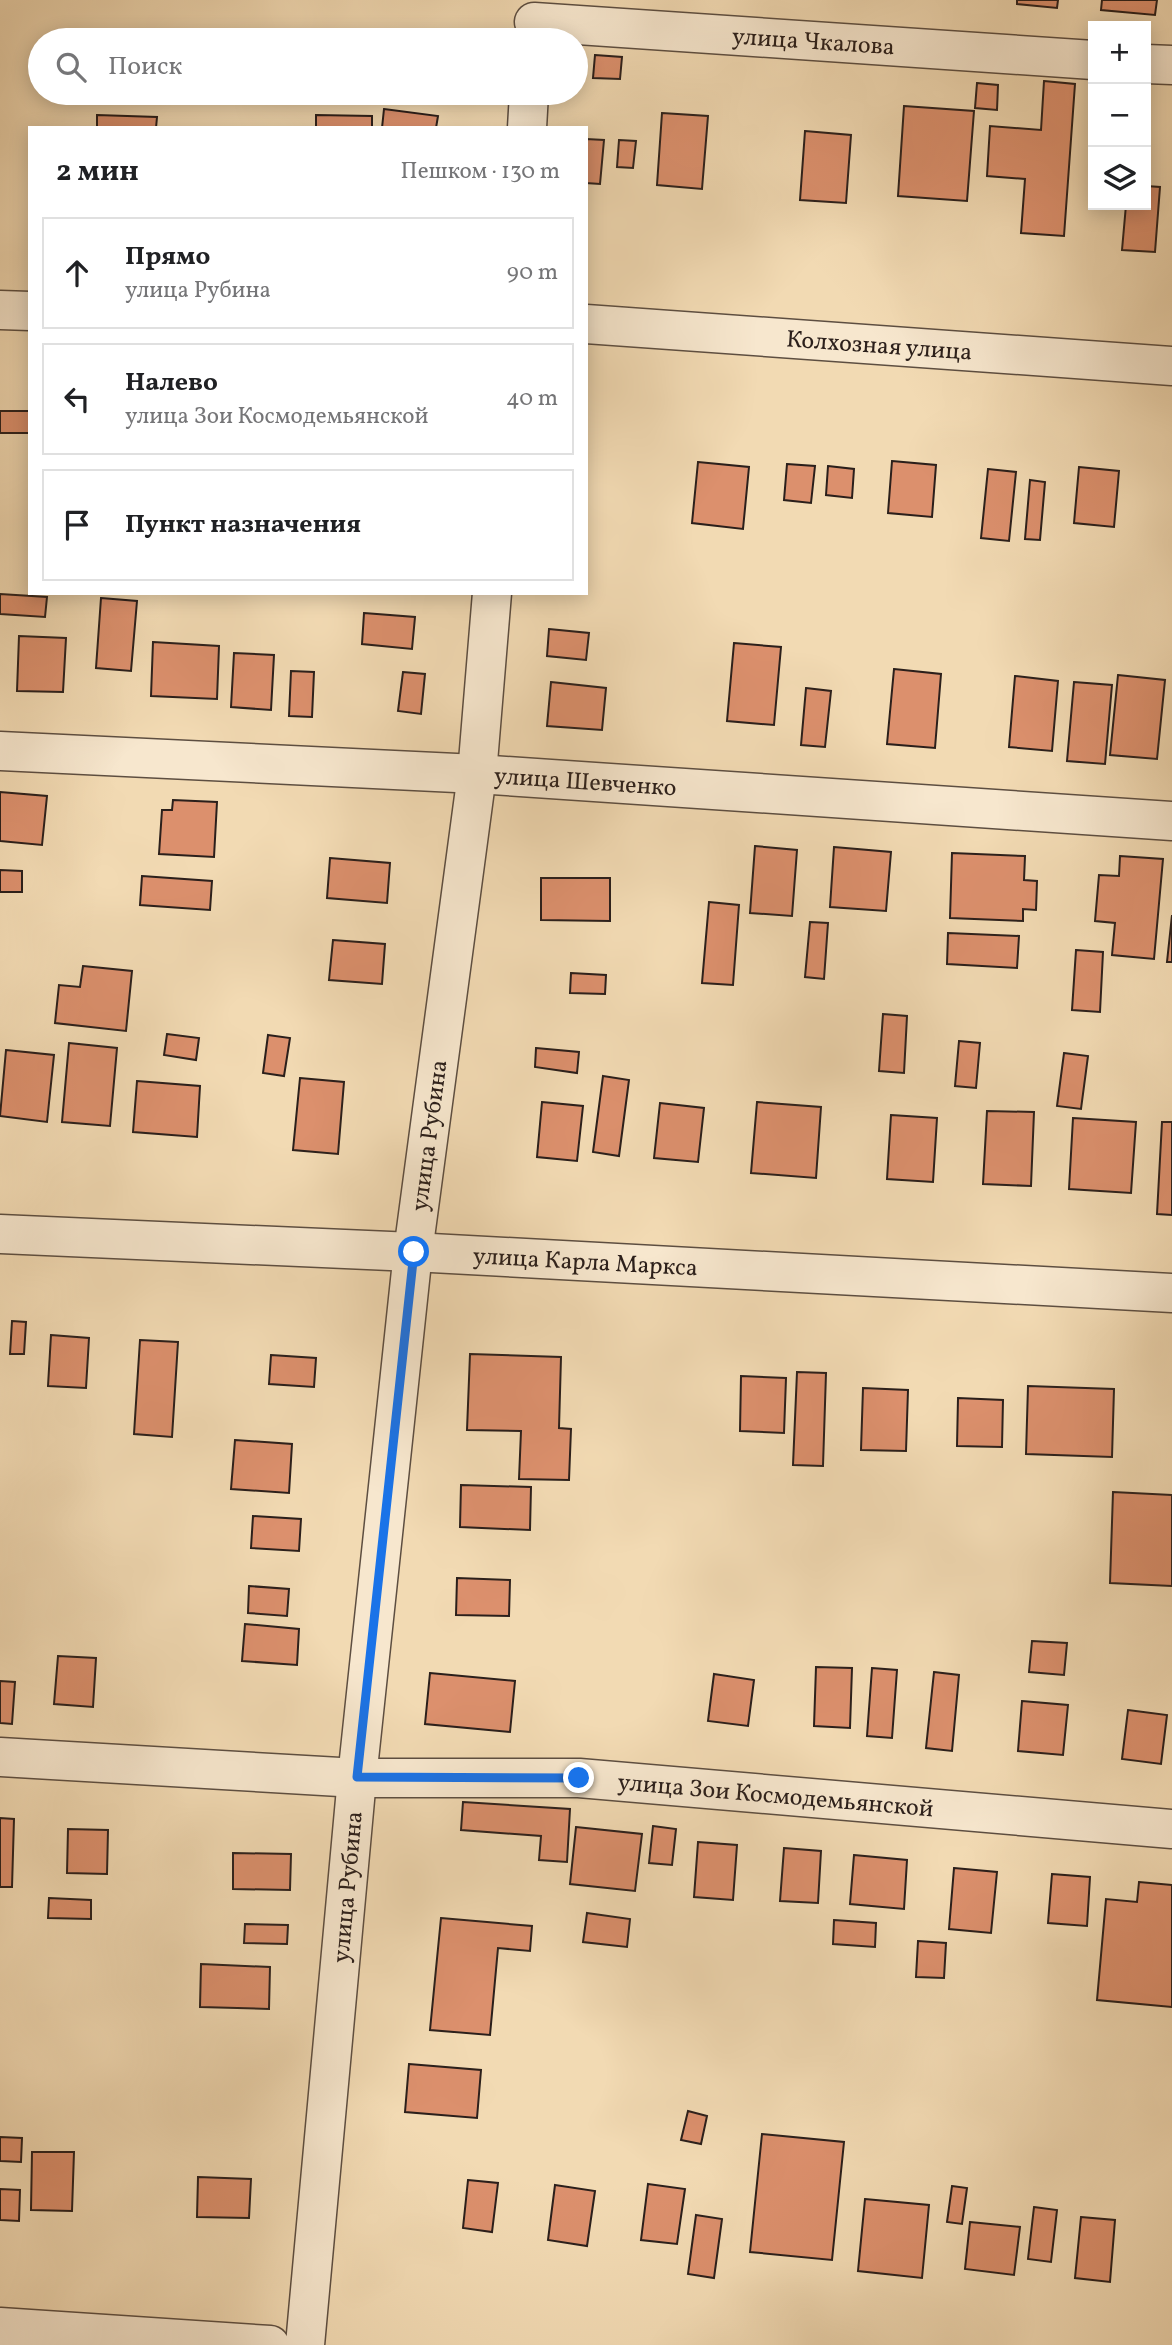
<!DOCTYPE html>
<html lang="ru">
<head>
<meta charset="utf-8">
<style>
  :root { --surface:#fff; --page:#f2f2f2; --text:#202124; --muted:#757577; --line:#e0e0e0 }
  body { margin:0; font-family:Vollkorn,serif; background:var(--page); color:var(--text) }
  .controls { position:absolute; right:21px; top:21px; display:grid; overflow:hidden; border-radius:0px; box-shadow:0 4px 18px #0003 }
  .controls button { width:63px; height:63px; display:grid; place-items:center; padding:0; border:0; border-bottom:2px solid var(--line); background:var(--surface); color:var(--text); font:35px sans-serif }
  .stop { position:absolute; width:21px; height:21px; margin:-16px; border:5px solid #1a73e8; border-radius:50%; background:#fff }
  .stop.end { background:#1a73e8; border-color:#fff; box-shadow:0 2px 7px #0008 }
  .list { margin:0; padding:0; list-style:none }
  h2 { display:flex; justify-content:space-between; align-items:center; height:91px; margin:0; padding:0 28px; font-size:30px }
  h2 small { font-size:23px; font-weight:400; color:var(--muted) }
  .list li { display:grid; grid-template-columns:46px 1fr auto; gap:21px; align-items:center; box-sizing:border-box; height:112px; margin:0 14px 14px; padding:0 14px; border:2px solid var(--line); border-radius:0px }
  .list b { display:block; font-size:26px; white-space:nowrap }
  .list p { margin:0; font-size:23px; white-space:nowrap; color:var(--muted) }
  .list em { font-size:23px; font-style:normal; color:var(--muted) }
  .icon { flex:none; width:38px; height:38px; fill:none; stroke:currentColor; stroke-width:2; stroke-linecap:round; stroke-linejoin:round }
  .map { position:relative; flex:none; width:1172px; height:2345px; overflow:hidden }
  .search { position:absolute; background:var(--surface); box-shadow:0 4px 18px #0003; left:28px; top:28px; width:560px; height:77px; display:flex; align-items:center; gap:18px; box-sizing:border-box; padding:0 24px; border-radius:38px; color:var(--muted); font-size:26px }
  .panel { position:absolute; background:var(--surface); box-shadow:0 4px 18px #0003; left:28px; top:126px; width:560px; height:469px; border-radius:0px }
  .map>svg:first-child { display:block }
</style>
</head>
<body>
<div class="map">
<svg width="1172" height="2345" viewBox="0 0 1172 2345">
  <rect width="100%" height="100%" fill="#f2dab3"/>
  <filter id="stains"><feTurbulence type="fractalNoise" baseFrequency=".00286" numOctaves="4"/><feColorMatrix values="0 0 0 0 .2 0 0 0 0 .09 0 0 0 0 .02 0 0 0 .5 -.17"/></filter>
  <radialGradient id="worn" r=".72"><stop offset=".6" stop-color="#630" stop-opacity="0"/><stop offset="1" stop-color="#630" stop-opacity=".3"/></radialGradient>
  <!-- building -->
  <g fill="#dc906d" stroke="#2b1f1b" stroke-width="2">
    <polygon points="1017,0 1058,0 1057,8 1017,4"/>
    <polygon points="1102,0 1157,0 1155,15 1101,10"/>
    <polygon points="595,55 622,57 620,79 593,78"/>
    <polygon points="1044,81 1075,84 1064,236 1021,233 1025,179 987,176 990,126 1041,130"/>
    <polygon points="977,83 998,85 997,110 975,108"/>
    <polygon points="294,93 346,93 346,97 293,95"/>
    <polygon points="904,106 974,111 967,201 898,196"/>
    <polygon points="384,109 438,116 436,128 382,128"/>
    <polygon points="662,113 708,116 702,189 657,185"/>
    <polygon points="97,115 157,117 156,128 97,128"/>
    <polygon points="316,115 372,116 372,128 316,128"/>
    <polygon points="805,131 851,135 846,203 800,200"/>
    <polygon points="586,139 604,140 600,184 586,183"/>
    <polygon points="619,140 636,141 633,168 617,167"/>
    <polygon points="1146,186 1160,187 1155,252 1122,250 1126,205 1146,205"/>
    <rect x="0" y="411" width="30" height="22"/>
    <polygon points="892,461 936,465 932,517 888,513"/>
    <polygon points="698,462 749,467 743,529 692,523"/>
    <polygon points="787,464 815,466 811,503 784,500"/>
    <polygon points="828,466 854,469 852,498 826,495"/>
    <polygon points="1079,467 1119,471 1114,527 1074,523"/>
    <polygon points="988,469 1016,472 1009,541 981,538"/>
    <polygon points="1030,480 1045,482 1040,540 1025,539"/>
    <polygon points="0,594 47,597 45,617 0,614"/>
    <polygon points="101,598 137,601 131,671 96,668"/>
    <polygon points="364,613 415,617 412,649 362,644"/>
    <polygon points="549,629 589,633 586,660 547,656"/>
    <polygon points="19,636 66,638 63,692 17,691"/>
    <polygon points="153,642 219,646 217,699 151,696"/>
    <polygon points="734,643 781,647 774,725 727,721"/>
    <polygon points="234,653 274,655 271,710 231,707"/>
    <polygon points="894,669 941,674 935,748 887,744"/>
    <polygon points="291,671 314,672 312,717 289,716"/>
    <polygon points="403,672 425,674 421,714 398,711"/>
    <polygon points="1118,675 1165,680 1157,759 1110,755"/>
    <polygon points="1015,676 1058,681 1052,751 1009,747"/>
    <polygon points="551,682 606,688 602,730 547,726"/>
    <polygon points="1074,682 1112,685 1105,764 1067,761"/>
    <polygon points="806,688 831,691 825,747 801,745"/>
    <polygon points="0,792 47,796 42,845 0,841"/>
    <polygon points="173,800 217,802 214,857 159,854 162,810 172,810"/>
    <polygon points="755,846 797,850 792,916 750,913"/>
    <polygon points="834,847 891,852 886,911 830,907"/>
    <polygon points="952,853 1025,856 1024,880 1037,881 1036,910 1023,909 1023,921 950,918"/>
    <polygon points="1120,856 1163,859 1154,959 1112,955 1115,923 1095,921 1099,875 1119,876"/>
    <polygon points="330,858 390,863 387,903 327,898"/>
    <polygon points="0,870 22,871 22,892 0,892"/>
    <polygon points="142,876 212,881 210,910 140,905"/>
    <polygon points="541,878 610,878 610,921 541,920"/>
    <polygon points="709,902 739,905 733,985 702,983"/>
    <polygon points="1172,915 1172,962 1167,962"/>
    <polygon points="810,922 828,923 824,979 805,977"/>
    <polygon points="948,933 1019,936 1017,968 947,964"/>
    <polygon points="333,940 385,944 382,984 329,980"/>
    <polygon points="1076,950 1103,952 1100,1012 1072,1010"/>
    <polygon points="83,966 132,971 126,1031 55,1023 59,985 80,987"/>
    <polygon points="571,973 606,975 605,994 570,993"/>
    <polygon points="883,1014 907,1016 904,1073 879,1071"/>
    <polygon points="167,1034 199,1038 196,1060 164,1055"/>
    <polygon points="268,1035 290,1038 284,1076 263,1073"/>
    <polygon points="959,1041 980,1043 976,1088 955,1086"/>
    <polygon points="69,1043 117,1048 110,1126 62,1122"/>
    <polygon points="536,1048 579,1052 577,1073 535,1067"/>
    <polygon points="6,1050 54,1055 47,1122 0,1116"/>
    <polygon points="1064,1053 1088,1056 1081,1109 1057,1106"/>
    <polygon points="603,1076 629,1080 619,1156 593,1152"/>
    <polygon points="300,1078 344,1082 338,1154 293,1150"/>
    <polygon points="137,1081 200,1086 197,1137 133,1132"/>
    <polygon points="542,1102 583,1106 577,1161 537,1157"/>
    <polygon points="757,1102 821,1107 816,1178 751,1173"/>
    <polygon points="660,1103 704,1108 698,1162 654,1158"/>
    <polygon points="987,1111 1034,1112 1031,1186 983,1184"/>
    <polygon points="891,1115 937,1118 933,1182 887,1179"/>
    <polygon points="1073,1118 1136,1122 1131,1193 1069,1189"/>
    <polygon points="1162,1122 1172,1122 1172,1215 1157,1214"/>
    <polygon points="12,1321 26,1322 24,1354 10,1354"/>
    <polygon points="51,1335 89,1338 86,1388 48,1386"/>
    <polygon points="140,1340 178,1342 172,1437 134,1434"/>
    <polygon points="470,1354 561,1357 559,1428 571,1429 569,1480 519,1479 521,1431 467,1430"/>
    <polygon points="271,1355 316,1358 314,1387 269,1384"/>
    <polygon points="797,1372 826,1373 823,1466 793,1465"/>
    <polygon points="741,1376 786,1378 784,1433 740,1431"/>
    <polygon points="1028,1386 1114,1389 1112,1457 1026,1454"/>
    <polygon points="863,1388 908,1390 906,1451 861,1450"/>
    <polygon points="958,1398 1003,1400 1002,1447 957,1446"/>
    <polygon points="235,1440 292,1444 289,1493 231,1489"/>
    <polygon points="461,1485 531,1487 530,1530 460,1527"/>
    <polygon points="1113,1492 1172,1495 1172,1586 1110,1583"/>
    <polygon points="253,1516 301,1519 299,1551 251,1548"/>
    <polygon points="457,1578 510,1580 509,1616 456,1615"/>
    <polygon points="249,1586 289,1589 287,1616 248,1613"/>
    <polygon points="245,1624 299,1629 297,1665 242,1661"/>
    <polygon points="1032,1641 1067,1643 1064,1675 1029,1672"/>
    <polygon points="58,1656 96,1658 93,1707 54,1704"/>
    <polygon points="816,1667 852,1668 850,1728 814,1726"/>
    <polygon points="872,1668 897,1670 892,1738 867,1736"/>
    <polygon points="934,1672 959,1675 952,1751 926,1748"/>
    <polygon points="430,1673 515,1681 510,1732 425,1724"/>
    <polygon points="714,1674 754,1680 748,1726 708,1721"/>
    <polygon points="0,1681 15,1682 12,1724 0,1723"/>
    <polygon points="1022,1701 1068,1705 1063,1755 1018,1751"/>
    <polygon points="1128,1710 1167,1715 1161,1764 1122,1759"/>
    <polygon points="463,1802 570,1809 567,1862 539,1860 541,1836 461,1830"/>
    <polygon points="0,1818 14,1819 12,1887 0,1887"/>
    <polygon points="653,1826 676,1829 672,1865 649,1863"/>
    <polygon points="576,1827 642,1834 635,1891 570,1884"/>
    <polygon points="68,1829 108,1830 107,1874 67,1873"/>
    <polygon points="698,1842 737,1845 733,1900 694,1897"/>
    <polygon points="784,1848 821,1851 818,1903 780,1901"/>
    <polygon points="233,1853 291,1854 290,1890 233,1889"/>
    <polygon points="854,1855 907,1860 904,1909 850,1904"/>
    <polygon points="954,1868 997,1872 991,1933 949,1929"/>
    <polygon points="1052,1874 1090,1877 1087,1926 1048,1923"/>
    <polygon points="1139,1882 1172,1885 1172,2007 1097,2000 1106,1899 1137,1902"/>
    <polygon points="49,1898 91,1900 91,1919 48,1918"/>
    <polygon points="587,1913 630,1919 627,1947 583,1942"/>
    <polygon points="441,1918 532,1926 530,1951 498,1948 490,2035 430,2030"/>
    <polygon points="834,1920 876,1923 875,1947 833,1944"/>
    <polygon points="245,1924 288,1925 287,1944 244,1943"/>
    <polygon points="918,1941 946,1943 944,1978 916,1977"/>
    <polygon points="201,1964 270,1967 269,2009 200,2007"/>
    <polygon points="409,2064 481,2070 477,2118 405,2112"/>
    <polygon points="688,2111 707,2116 701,2144 681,2140"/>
    <polygon points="762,2134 844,2142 832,2260 750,2252"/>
    <polygon points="0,2137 22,2138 21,2162 0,2161"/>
    <polygon points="32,2152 74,2152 72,2211 31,2210"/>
    <polygon points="198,2177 251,2179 249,2218 197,2217"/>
    <polygon points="468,2180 498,2183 492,2232 463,2228"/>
    <polygon points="648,2184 685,2189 677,2244 641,2240"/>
    <polygon points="555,2185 595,2191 587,2246 548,2240"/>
    <polygon points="952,2186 967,2188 962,2224 947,2222"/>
    <polygon points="0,2189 20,2190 19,2221 0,2220"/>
    <polygon points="865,2199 929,2205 922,2278 858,2271"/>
    <polygon points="1034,2207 1057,2210 1051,2262 1028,2259"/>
    <polygon points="696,2215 722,2219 714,2278 688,2274"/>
    <polygon points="1081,2217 1115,2220 1110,2282 1075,2278"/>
    <polygon points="970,2222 1020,2227 1014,2275 965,2269"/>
  </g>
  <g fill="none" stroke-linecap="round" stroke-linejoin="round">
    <defs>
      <g id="minor">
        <path id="s1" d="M 534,22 L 1093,60"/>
        <polyline points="1146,64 1172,65"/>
        <polyline points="527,128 529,93"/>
        <polyline points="0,310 30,311"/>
        <path id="s2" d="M 586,324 L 1172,366"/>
        <path id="s3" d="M 0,751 L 477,774 L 1172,821"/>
        <path id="s4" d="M 0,1757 L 357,1778 L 579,1778 L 1172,1829"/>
        <path id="s5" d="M 305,2345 L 357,1778 L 413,1252 L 477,774 L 492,593"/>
      </g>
      <g id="tertiary">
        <path id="s6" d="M 0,1234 L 413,1252 L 1172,1293"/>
        <polyline points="0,2327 270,2345"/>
      </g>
    </defs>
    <!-- minor casing -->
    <use href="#minor" stroke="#5d4e41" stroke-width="41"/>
    <!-- tertiary casing -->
    <use href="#tertiary" stroke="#5d4e41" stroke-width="41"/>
    <!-- minor -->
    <use href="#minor" stroke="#f7e7ce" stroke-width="38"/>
    <!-- tertiary -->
    <use href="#tertiary" stroke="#f7e7ce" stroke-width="38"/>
  </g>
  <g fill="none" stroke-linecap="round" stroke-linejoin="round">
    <!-- route -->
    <polyline stroke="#1a73e8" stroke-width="9" points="414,1252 357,1777 579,1778"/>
  </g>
  <g text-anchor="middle" stroke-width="5" stroke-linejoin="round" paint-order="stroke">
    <!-- street labels -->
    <g font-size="24" fill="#2b1f1b" stroke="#f7e7ce">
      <text dy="8" stroke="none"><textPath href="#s1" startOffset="280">улица Чкалова</textPath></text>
      <text dy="8" stroke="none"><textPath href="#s2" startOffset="294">Колхозная улица</textPath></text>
      <text dy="8" stroke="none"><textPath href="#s3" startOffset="586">улица Шевченко</textPath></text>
      <text dy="8" stroke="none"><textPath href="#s5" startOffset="1216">улица Рубина</textPath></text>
      <text dy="8" stroke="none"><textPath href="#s6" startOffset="586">улица Карла Маркса</textPath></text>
      <text dy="8" stroke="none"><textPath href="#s4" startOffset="777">улица Зои Космодемьянской</textPath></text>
      <text dy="8" stroke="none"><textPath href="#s5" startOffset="460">улица Рубина</textPath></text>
    </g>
  </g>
  <rect width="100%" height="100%" filter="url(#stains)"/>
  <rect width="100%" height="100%" fill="url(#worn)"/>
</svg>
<div class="controls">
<button>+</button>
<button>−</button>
<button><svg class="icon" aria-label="layers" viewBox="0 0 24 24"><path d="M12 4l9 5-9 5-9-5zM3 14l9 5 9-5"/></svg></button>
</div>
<div class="stop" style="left:414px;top:1252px"></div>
<div class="stop end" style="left:579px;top:1778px"></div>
<div class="search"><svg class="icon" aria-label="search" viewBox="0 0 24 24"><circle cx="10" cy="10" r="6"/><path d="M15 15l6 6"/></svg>Поиск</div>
<section class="panel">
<h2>2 мин<small>Пешком · 130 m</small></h2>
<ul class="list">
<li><svg class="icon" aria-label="ahead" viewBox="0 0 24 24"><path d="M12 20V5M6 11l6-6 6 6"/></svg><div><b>Прямо</b><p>улица Рубина</p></div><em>90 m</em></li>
<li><svg class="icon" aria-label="left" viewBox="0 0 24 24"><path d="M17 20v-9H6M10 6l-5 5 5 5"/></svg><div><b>Налево</b><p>улица Зои Космодемьянской</p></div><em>40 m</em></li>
<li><svg class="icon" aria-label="arrive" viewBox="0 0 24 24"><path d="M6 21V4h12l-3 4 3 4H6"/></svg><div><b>Пункт назначения</b></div></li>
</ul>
</section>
</div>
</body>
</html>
